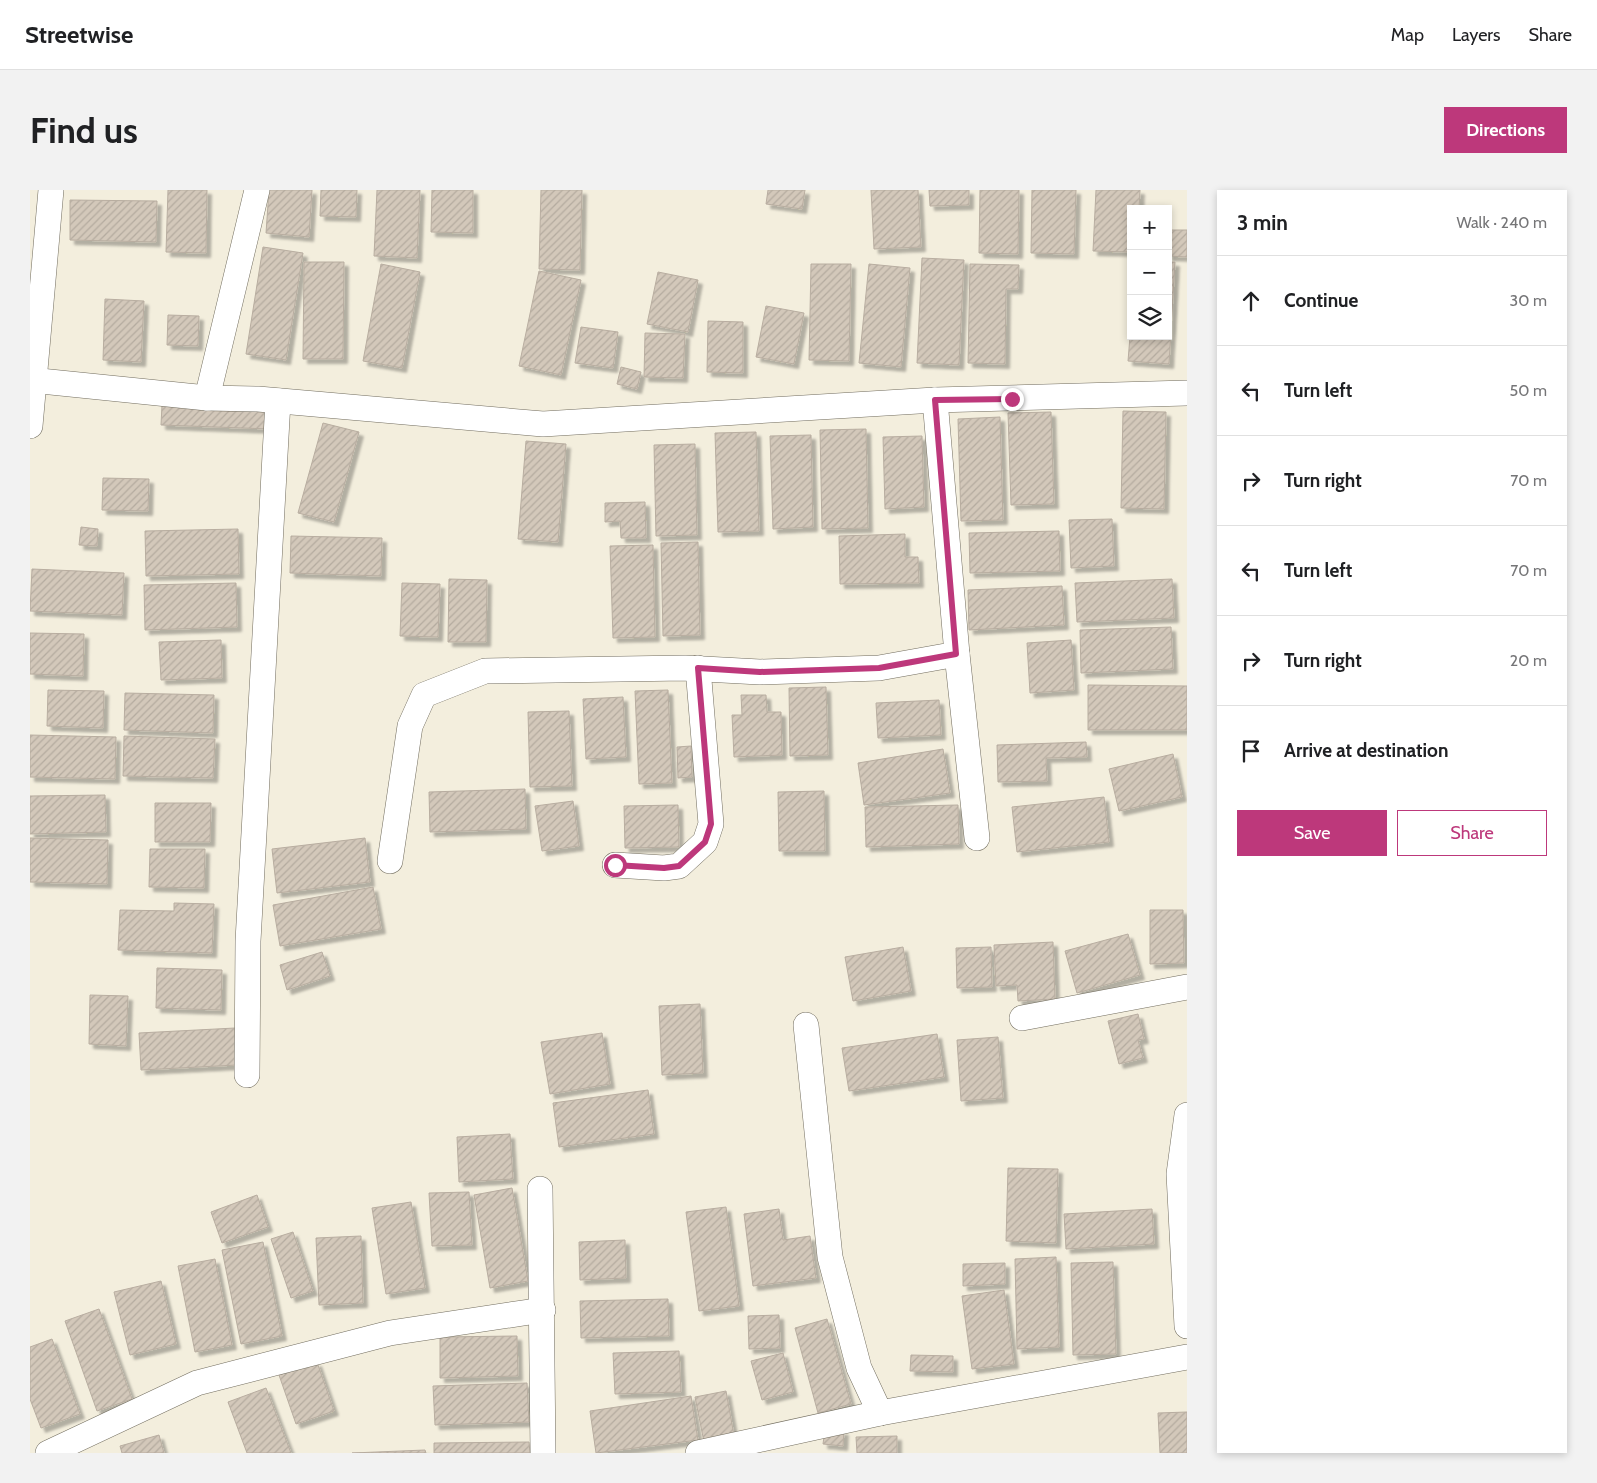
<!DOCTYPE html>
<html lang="en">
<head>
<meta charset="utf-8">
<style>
  :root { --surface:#fff; --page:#f2f2f2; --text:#202124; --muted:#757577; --line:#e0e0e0; --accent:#bd387b }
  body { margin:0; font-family:Cabin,sans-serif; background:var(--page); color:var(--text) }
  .controls { position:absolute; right:15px; top:15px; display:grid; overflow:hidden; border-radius:0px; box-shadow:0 2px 8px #0003 }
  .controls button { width:45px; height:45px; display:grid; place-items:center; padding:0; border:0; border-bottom:1px solid var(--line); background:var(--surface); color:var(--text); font:25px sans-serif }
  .stop { position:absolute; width:15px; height:15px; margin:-11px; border:4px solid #bd387b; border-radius:50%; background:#fff }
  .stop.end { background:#bd387b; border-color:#fff; box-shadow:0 1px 5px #0008 }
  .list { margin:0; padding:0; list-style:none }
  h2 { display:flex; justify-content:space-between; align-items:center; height:65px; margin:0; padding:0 20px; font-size:21px }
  h2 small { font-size:16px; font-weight:400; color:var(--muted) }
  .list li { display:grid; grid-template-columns:32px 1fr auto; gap:15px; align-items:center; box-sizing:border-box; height:90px; padding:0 20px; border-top:1px solid var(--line) }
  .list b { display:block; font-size:19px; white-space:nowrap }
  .list em { font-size:16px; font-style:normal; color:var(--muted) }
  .actions { display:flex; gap:10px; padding:15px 20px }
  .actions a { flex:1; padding:11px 0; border:1px solid var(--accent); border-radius:0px; text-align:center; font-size:18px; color:var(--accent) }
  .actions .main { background:var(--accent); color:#fff }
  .icon { flex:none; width:28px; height:28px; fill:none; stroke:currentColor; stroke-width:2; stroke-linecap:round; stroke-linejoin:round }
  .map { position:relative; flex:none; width:1157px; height:1263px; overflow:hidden; border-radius:0px }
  header { display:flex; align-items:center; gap:30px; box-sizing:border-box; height:70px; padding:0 25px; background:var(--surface); border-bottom:1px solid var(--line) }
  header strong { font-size:24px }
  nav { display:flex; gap:28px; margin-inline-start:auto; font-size:18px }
  .intro { display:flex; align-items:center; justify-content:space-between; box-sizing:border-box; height:120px; padding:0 30px }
  h1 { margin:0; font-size:35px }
  .button { padding:12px 22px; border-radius:0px; background:var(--accent); color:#fff; font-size:18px; font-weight:700 }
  main { display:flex; gap:30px; padding:0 30px }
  aside { flex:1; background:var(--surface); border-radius:0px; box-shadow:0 2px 8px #0003 }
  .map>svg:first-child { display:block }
</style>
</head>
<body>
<header>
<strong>Streetwise</strong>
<nav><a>Map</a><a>Layers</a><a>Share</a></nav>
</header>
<div class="intro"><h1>Find us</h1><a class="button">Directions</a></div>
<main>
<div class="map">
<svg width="1157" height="1263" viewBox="0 0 1157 1263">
  <defs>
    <pattern id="building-hatch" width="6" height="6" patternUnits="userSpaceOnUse" patternTransform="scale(1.25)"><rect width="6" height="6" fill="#d3c8ba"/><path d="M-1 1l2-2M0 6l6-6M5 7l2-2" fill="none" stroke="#b4ab9f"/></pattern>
    <filter id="shadow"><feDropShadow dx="4.5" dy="4.5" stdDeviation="1" flood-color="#0004"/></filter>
  </defs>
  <rect width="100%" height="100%" fill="#f3eedd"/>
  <!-- building -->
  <g fill="url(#building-hatch)" stroke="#b8ada0" filter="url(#shadow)">
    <polygon points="138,0 177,0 176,63 136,62"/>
    <polygon points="239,0 282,0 279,47 236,43"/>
    <polygon points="291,0 327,0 326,27 290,26"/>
    <polygon points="347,0 390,0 387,68 344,66"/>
    <polygon points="402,0 443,0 443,43 401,42"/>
    <polygon points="511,0 552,0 550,80 509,79"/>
    <polygon points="738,0 775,0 772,19 736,14"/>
    <polygon points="841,0 888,0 891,57 844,59"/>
    <polygon points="899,0 939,0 939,15 900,16"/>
    <polygon points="950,0 989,0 988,64 949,63"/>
    <polygon points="1002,0 1046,0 1044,64 1001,63"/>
    <polygon points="1066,0 1110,0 1109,19 1101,19 1101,62 1063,61"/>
    <polygon points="40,10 127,11 126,52 40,50"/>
    <polygon points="1138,40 1157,40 1157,67 1138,66"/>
    <polygon points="233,57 273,63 256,170 216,164"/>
    <polygon points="892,68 934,70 929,175 887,173"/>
    <polygon points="274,72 314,72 313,169 273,169"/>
    <polygon points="1138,72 1145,72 1139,174 1098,171 1101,134 1101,146 1138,146"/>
    <polygon points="351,74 390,82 372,178 333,171"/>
    <polygon points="781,74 821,74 819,171 779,170"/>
    <polygon points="839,74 880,78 871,177 829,173"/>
    <polygon points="940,74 989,75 988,99 976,99 975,174 938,173"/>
    <polygon points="509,81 551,90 531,185 489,176"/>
    <polygon points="628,82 668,90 658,142 617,134"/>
    <polygon points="75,109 114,111 111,172 73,170"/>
    <polygon points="736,116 774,123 764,174 726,167"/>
    <polygon points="138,125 169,126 168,156 137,155"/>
    <polygon points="678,131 713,132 713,183 677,182"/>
    <polygon points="551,137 588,142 583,178 545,173"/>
    <polygon points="615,143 655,144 653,188 614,187"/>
    <polygon points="591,177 611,182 607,199 587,194"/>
    <polygon points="132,215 241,219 240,239 131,235"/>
    <polygon points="1093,221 1136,222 1134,319 1091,318"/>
    <polygon points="1021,222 1024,314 981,315 978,223"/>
    <polygon points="970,227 973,330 931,331 928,229"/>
    <polygon points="293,233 329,242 304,332 268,323"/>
    <polygon points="836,239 838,338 792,339 790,240"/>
    <polygon points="726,242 729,341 688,342 685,243"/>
    <polygon points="781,245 783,337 743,339 740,246"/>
    <polygon points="892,246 894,317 855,319 853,247"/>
    <polygon points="496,251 536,254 528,352 488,349"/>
    <polygon points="665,254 667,345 626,346 624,255"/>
    <polygon points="73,288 119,289 118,321 72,320"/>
    <polygon points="615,312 616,348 591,348 590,331 575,332 575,313"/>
    <polygon points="1082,329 1084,376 1041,378 1039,330"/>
    <polygon points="51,337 68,339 67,356 49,355"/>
    <polygon points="208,339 209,384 116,386 115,341"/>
    <polygon points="1029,341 1030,381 940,383 939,343"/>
    <polygon points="875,344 875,367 888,367 889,393 810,394 809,346"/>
    <polygon points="261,346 352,348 351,386 260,383"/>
    <polygon points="668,352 670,445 633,446 631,353"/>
    <polygon points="623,355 625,447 583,448 580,356"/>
    <polygon points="2,379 94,383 92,425 0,421"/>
    <polygon points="419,389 457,390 456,452 418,452"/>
    <polygon points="1142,389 1144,428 1047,432 1045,393"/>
    <polygon points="206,393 207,437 115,440 114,395"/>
    <polygon points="372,393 410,394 408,447 370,446"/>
    <polygon points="1032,396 1034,435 939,440 938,400"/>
    <polygon points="1141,437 1143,479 1051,483 1050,440"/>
    <polygon points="0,443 54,444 53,486 0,484"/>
    <polygon points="191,450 192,488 131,490 129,452"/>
    <polygon points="1041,450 1044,500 1000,503 997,453"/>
    <polygon points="1058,495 1157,496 1157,540 1058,540"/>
    <polygon points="796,497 798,565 760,566 759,498"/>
    <polygon points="18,500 74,501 73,538 17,536"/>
    <polygon points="638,500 642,593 609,594 605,501"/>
    <polygon points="95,503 184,505 183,543 94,540"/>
    <polygon points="711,505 736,505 737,522 751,522 752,565 704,567 702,525 712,525"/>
    <polygon points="593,507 596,567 556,569 553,509"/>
    <polygon points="909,510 911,545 848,548 846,513"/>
    <polygon points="539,521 542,596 500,597 498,522"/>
    <polygon points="0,545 86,547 85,589 0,587"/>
    <polygon points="94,546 185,549 183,588 93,586"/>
    <polygon points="1056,552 1057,567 1016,568 1017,591 968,592 967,555"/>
    <polygon points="661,556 662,587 648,588 647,557"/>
    <polygon points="913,559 920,603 834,615 828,573"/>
    <polygon points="1143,564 1152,607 1089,621 1079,579"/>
    <polygon points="495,599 496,639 400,642 399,602"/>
    <polygon points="794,601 795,661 749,661 748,602"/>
    <polygon points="75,605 76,642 0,644 0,606"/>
    <polygon points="1074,607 1079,652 987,662 982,617"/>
    <polygon points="543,611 549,656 512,661 505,616"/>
    <polygon points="125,613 181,613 180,652 125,652"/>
    <polygon points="648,615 649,657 595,658 594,616"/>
    <polygon points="928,615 929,654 836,657 835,617"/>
    <polygon points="0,648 78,650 77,694 0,692"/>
    <polygon points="335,648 340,692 247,703 242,659"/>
    <polygon points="120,659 175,659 174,698 119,697"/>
    <polygon points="343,697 351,739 250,756 243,715"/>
    <polygon points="144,713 184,714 182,763 88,760 90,720 144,721"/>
    <polygon points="1120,720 1153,720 1154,773 1120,774"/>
    <polygon points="1098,744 1110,785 1047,803 1035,761"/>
    <polygon points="1023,752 1025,809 988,811 987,795 966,796 964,755"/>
    <polygon points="873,757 881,801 823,811 815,767"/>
    <polygon points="961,757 962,797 927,798 926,758"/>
    <polygon points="292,762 300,786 257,800 250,775"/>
    <polygon points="127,778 192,780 191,820 126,818"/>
    <polygon points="60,805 98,806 96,856 59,854"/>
    <polygon points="670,814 673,883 632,885 629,816"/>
    <polygon points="1108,824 1114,849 1108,850 1113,868 1089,874 1078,831"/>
    <polygon points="205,838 207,875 111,880 109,843"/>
    <polygon points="572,843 580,894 520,904 511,852"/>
    <polygon points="907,844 914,887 819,901 812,858"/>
    <polygon points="968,847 973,908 931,911 927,850"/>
    <polygon points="618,900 624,944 529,957 523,913"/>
    <polygon points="480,944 483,989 429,992 427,947"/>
    <polygon points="978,978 1028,979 1026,1053 976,1051"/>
    <polygon points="482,998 498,1091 460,1098 444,1005"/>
    <polygon points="439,1002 442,1055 402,1056 399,1003"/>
    <polygon points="227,1005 238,1037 192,1053 181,1022"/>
    <polygon points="381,1012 395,1098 356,1104 342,1018"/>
    <polygon points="696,1017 709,1116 669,1121 656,1022"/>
    <polygon points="749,1019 753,1050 780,1046 786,1088 723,1096 714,1024"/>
    <polygon points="1122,1019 1124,1054 1036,1059 1034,1024"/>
    <polygon points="263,1042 283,1101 261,1108 241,1049"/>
    <polygon points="331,1046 333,1113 289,1115 286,1048"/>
    <polygon points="595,1050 596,1088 550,1090 549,1052"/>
    <polygon points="233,1052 252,1146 211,1154 192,1060"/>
    <polygon points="1026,1067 1029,1157 987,1159 985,1069"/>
    <polygon points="185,1069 202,1155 165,1162 148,1076"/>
    <polygon points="1083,1072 1086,1164 1043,1165 1041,1073"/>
    <polygon points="975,1073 975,1094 933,1096 933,1074"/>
    <polygon points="131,1091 146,1154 100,1165 84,1102"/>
    <polygon points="974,1100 984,1174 942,1179 932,1106"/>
    <polygon points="638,1109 639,1146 551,1148 550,1111"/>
    <polygon points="69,1119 102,1209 67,1221 35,1131"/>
    <polygon points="749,1125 750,1158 719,1159 718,1126"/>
    <polygon points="797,1129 821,1214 788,1223 765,1138"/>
    <polygon points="487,1146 488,1186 410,1188 410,1147"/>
    <polygon points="22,1149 50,1224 11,1238 0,1209 0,1157"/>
    <polygon points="649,1161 651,1202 585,1204 583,1163"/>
    <polygon points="753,1163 763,1202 732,1210 721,1171"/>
    <polygon points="881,1165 923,1166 923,1182 880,1181"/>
    <polygon points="287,1172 304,1221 266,1234 249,1185"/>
    <polygon points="497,1193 499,1232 405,1235 403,1196"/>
    <polygon points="236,1198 261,1263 217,1263 198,1212"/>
    <polygon points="696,1201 705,1251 675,1257 665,1207"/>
    <polygon points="661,1206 668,1250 566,1263 560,1221"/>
    <polygon points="1157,1222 1157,1263 1130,1263 1128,1223"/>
    <polygon points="795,1239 814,1241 813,1256 793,1254"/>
    <polygon points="129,1245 134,1263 92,1263 90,1256"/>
    <polygon points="867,1246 867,1263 827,1263 826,1247"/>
    <polygon points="499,1252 500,1263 404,1263 404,1253"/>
    <polygon points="395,1260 396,1263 322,1263"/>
  </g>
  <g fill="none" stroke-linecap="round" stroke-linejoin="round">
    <defs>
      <g id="minor">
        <polyline points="0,190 177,208 228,209 513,234 905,210 1157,203"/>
        <polyline points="177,208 227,0"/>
        <polyline points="0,236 21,0"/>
        <polyline points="927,464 947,648"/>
        <polyline points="360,671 380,536 394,505 455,481 655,478 730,482 849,478 927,464 905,210"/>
        <polyline points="585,675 634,678 649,676 675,652 681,634 668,478"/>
        <polyline points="992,828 1157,797"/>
        <polyline points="776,835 800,1067 829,1178 850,1223"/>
        <polyline points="217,885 218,751 248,211"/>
        <polyline points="1157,925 1149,984 1157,1136"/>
        <polyline points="510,999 513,1263"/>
        <polyline points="18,1263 167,1193 360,1143 513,1120"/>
        <polyline points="668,1263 850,1223 1157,1167"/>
      </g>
    </defs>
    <!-- minor casing -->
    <use href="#minor" stroke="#726d5f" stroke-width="26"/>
    <!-- minor -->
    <use href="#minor" stroke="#fff" stroke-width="25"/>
  </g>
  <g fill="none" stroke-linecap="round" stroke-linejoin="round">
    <!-- route -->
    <polyline stroke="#bd387b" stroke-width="6" points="585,675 634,678 649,676 675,652 681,634 668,478 730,482 849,478 926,464 905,210 982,209"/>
  </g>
</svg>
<div class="controls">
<button>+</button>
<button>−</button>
<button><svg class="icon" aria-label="layers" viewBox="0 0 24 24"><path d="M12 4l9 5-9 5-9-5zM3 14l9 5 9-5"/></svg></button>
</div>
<div class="stop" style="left:585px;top:675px"></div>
<div class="stop end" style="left:982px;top:209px"></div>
</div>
<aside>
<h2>3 min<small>Walk · 240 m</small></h2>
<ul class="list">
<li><svg class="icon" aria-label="ahead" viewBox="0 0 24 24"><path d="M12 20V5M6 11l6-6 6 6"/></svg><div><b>Continue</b></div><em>30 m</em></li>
<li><svg class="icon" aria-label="left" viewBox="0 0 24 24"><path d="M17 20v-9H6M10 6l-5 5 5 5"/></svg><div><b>Turn left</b></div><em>50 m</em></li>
<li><svg class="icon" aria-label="right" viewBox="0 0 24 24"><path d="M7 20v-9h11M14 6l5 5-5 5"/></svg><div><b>Turn right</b></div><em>70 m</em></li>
<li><svg class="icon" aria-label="left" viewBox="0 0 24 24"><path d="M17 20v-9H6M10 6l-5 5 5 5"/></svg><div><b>Turn left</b></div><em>70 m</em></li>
<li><svg class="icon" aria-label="right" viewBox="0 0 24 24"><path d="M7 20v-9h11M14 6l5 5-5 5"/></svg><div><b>Turn right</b></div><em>20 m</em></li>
<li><svg class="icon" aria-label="arrive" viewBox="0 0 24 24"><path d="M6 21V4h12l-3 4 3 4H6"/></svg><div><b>Arrive at destination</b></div></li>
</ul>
<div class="actions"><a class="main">Save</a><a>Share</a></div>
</aside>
</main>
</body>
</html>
